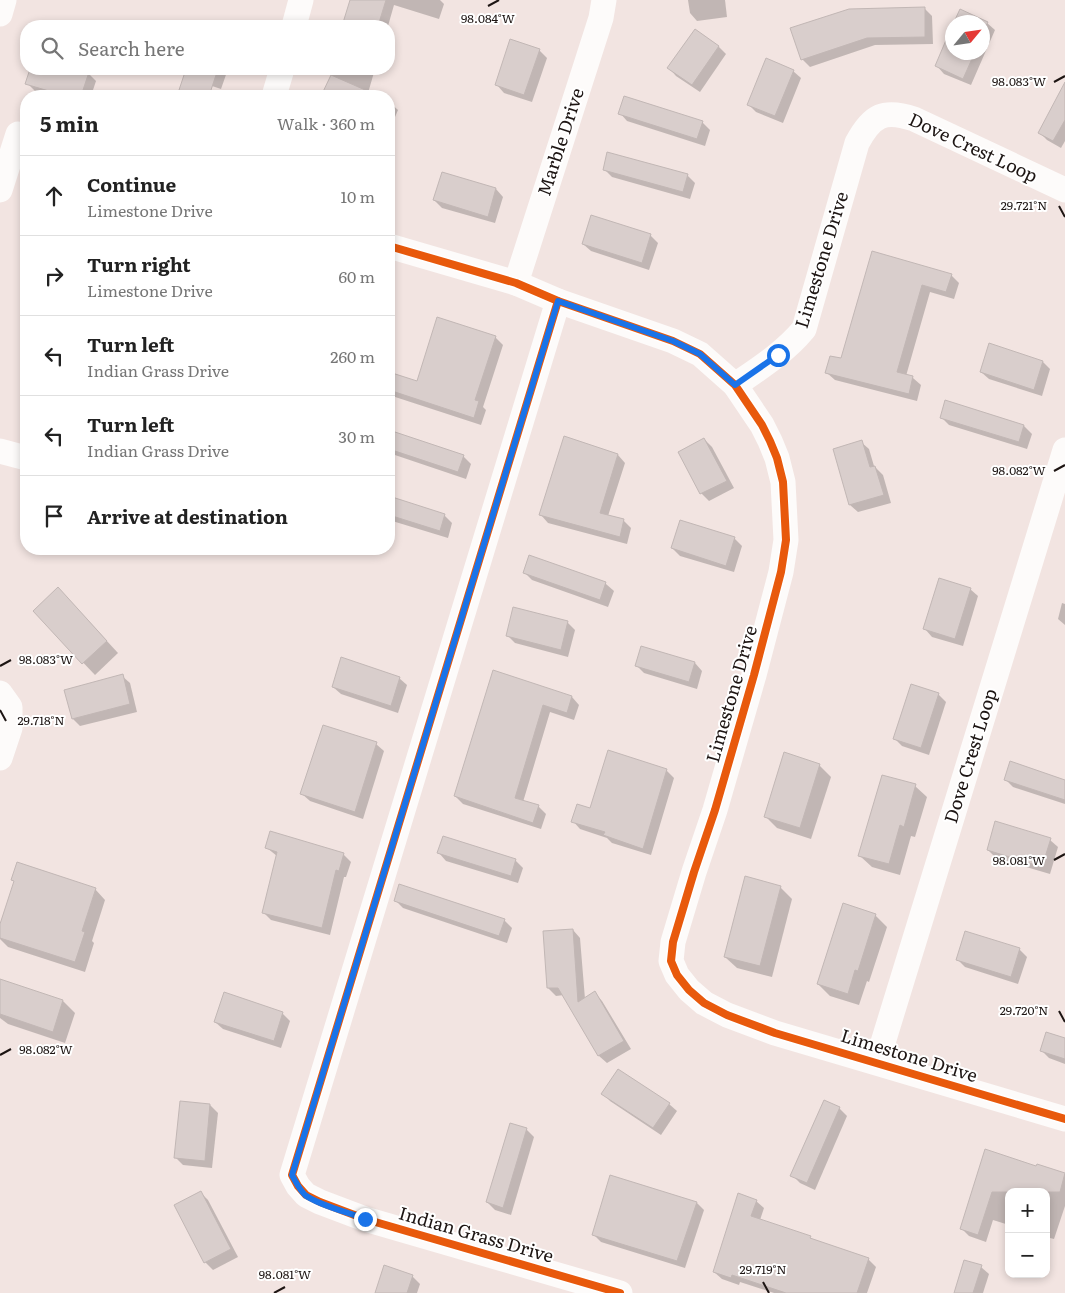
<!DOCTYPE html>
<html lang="en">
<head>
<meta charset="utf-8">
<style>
  :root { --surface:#fff; --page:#f6f6f6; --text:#222; --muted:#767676; --line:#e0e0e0 }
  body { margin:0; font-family:Literata,serif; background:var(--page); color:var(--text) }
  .controls { position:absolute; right:15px; bottom:15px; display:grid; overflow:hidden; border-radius:10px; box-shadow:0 2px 8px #0003 }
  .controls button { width:45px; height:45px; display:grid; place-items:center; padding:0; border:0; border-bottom:1px solid var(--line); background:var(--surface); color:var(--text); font:25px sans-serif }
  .compass { position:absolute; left:945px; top:15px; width:45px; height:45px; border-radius:50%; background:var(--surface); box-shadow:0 2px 8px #0003; rotate:61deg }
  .stop { position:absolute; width:15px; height:15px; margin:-11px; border:4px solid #1a73e8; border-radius:50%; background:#fff }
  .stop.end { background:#1a73e8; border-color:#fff; box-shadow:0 1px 5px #0008 }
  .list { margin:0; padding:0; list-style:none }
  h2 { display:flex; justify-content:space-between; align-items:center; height:65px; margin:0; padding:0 20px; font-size:21px }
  h2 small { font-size:16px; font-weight:400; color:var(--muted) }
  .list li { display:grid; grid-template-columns:32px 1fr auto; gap:15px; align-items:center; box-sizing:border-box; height:80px; padding:0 20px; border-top:1px solid var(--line) }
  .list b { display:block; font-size:19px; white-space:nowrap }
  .list p { margin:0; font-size:16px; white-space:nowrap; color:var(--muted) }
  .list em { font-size:16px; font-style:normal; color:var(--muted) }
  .icon { flex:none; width:28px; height:28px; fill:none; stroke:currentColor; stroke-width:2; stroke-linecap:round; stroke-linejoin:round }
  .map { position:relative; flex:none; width:1065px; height:1293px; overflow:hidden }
  .search { position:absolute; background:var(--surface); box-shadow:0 2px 8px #0003; left:20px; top:20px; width:375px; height:55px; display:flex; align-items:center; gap:12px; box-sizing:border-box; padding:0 18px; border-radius:20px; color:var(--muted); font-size:19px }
  .panel { position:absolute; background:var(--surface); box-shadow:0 2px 8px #0003; left:20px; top:90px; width:375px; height:465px; border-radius:20px }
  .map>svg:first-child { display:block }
</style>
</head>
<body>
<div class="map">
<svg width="1065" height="1293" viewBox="0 0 1065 1293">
  <rect width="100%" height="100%" fill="#f2e4e1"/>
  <!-- shadow -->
  <g fill="#0003">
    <polygon points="351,0 440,0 444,4 439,19 394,5 388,26 343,26"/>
    <polygon points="688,0 725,0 727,17 697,21 690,13"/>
    <polygon points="924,8 932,16 933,44 875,45 810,67 802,59"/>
    <polygon points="960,11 987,23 995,30 971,85 944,74 937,66 952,29 952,52 982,52 982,22 955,22"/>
    <polygon points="718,46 726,54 700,92 676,76 669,68"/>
    <polygon points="539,50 547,58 532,102 504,93 497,85"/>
    <polygon points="31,69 74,69 88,73 96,81 91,96 51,96 35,91 27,83"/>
    <polygon points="187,69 228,69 221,89 212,86 209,96 179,96"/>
    <polygon points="335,69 375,69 368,93 376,96 323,96"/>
    <polygon points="793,71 801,78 783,123 756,112 749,105"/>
    <polygon points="1065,85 1065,141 1061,148 1047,140 1039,132"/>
    <polygon points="157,92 172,96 156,96"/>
    <polygon points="389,102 398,110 389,131"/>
    <polygon points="620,113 702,122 710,130 705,146 627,121"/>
    <polygon points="604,169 687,175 695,183 690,199 612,177"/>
    <polygon points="496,189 503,197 495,223 442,208 434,200"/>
    <polygon points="650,235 658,243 649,270 591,251 583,244"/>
    <polygon points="873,253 951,275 959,283 954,299 930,292 906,376 913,378 921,385 917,401 835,380 827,373 842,360"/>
    <polygon points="495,337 503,345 483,407 486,410 481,425 389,395 389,373 418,383"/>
    <polygon points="1043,362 1050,369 1042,396 989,379 981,372"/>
    <polygon points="946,401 1024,426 1032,434 1027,449 949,425 941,417"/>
    <polygon points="389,431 463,456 471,464 466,479 389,453"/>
    <polygon points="564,438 618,455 625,463 608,516 623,520 631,528 627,544 548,523 541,515"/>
    <polygon points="704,439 712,447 734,488 709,501 702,494 679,452"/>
    <polygon points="861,442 869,449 874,466 883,475 891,503 858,512 850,505 834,449"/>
    <polygon points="389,497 444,515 452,523 448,538 389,520"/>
    <polygon points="734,538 742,546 734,572 680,556 672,548"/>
    <polygon points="530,557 606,584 614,591 608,607 532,580 524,572"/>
    <polygon points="970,589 978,596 963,646 932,637 925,629"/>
    <polygon points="69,600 118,653 95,675 34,611"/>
    <polygon points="1062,603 1065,604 1065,625 1058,619"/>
    <polygon points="567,622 575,630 568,657 515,643 507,635"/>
    <polygon points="695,663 702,671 697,689 644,673 636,665"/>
    <polygon points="494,672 572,697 579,705 574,720 550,712 523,802 538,806 546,814 541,829 463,804 455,796"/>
    <polygon points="122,676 130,683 137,712 80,726 73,719"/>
    <polygon points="399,678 407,685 398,713 341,694 333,687"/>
    <polygon points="938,694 946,702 929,755 902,746 894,738"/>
    <polygon points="376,744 384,751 363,819 310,801 302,794"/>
    <polygon points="819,765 831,777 811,839 777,828 765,816"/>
    <polygon points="666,770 674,778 651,855 612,843 607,838 580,829 573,821 590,809"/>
    <polygon points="1005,779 1065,781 1065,804 1013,787"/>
    <polygon points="915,786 927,797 915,837 911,836 900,875 872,867 860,856"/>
    <polygon points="1050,840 1058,847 1050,874 996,858 988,850"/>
    <polygon points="267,848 343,854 351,862 346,877 344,877 330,935 271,920 263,912 277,856"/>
    <polygon points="439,853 515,860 523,868 518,883 446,861"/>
    <polygon points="780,887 792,899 772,977 737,968 725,957"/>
    <polygon points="95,889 105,900 92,941 94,943 85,972 8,947 0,939 0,928"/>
    <polygon points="395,900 504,920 512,928 507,943 403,908"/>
    <polygon points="875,915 887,927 869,982 867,981 859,1005 830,996 818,984"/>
    <polygon points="573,930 580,938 585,999 595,993 602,1001 631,1049 607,1063 599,1056 564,995 556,996 548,988"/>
    <polygon points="1019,949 1027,957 1018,984 965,967 957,959"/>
    <polygon points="0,980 63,1001 75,1013 65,1043 8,1024 0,1018"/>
    <polygon points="282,1013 290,1021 281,1048 223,1029 215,1022"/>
    <polygon points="1065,1040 1065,1064 1049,1058 1042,1051"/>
    <polygon points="603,1093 669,1104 677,1111 661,1135 610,1101"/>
    <polygon points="181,1102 210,1105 218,1113 212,1168 183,1165 175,1157"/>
    <polygon points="839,1108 847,1116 815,1190 800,1183 792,1175"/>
    <polygon points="526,1129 534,1137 511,1215 495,1210 487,1202"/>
    <polygon points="986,1151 1037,1167 1037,1165 1065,1174 1065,1206 1054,1239 1046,1237 1046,1192 1009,1192 1009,1225 993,1220 986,1242 969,1236 961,1228"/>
    <polygon points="200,1192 208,1200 238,1257 213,1270 205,1262"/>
    <polygon points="756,1201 764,1208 760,1220 868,1259 876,1267 867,1293 774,1293 740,1282 739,1285 722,1279 714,1272"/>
    <polygon points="697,1203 704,1210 685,1268 601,1242 593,1234"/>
    <polygon points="981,1267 989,1274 983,1293 955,1293"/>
    <polygon points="412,1276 420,1284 417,1293 376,1293"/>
  </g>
  <!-- building -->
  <g fill="#d9cecc" stroke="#c2b7b5">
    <polygon points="350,0 386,0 378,26 342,26"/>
    <polygon points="925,7 925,37 867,38 801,60 790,28 849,9"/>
    <polygon points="960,9 988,22 982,34 982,22 954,22"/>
    <polygon points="952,26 952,52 975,52 963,79 935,66"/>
    <polygon points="695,29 719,46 692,85 667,68"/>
    <polygon points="510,39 540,49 524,95 495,85"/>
    <polygon points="766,58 794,70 775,116 747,105"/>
    <polygon points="30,69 79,69 89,72 81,96 66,96 25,84"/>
    <polygon points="186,69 218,69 209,96 177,96"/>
    <polygon points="331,75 379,96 321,96"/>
    <polygon points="1065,82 1065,120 1053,141 1038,133"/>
    <polygon points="624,96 703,121 697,139 618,114"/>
    <polygon points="607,152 688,174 683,192 603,170"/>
    <polygon points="442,172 496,188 488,217 433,200"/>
    <polygon points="591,215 651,234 642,263 582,244"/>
    <polygon points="872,251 952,274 946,292 922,285 897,372 913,376 909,394 825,373 830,356 841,358"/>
    <polygon points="437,317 496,336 475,400 479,401 474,418 389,390 389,372 417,381"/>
    <polygon points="989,343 1043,361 1034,390 980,372"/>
    <polygon points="945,400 1024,425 1019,442 940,418"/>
    <polygon points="389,430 464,455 458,472 389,449"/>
    <polygon points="564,436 618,454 600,513 624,519 620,537 539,515"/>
    <polygon points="704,438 727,481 700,494 678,452"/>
    <polygon points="862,440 870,467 875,466 884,495 849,505 833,449"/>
    <polygon points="389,496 445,514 440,531 389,515"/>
    <polygon points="680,520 735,537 726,566 671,548"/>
    <polygon points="529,555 606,582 600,600 523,573"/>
    <polygon points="939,578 971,588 955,639 923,629"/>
    <polygon points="58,587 107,641 82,664 33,611"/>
    <polygon points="513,607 568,621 561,650 506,636"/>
    <polygon points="641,646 695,662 689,682 635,666"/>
    <polygon points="341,657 400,677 391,706 332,687"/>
    <polygon points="493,670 572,696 567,713 543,705 515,798 539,805 533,823 454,796"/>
    <polygon points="123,674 130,704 72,719 64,690"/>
    <polygon points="911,684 939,693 921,748 893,739"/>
    <polygon points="323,725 377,742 355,812 300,794"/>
    <polygon points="608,750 667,769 643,849 603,835 605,832 571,822 577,804 590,808"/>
    <polygon points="784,752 820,764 800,828 764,817"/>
    <polygon points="1010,761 1065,780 1065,800 1004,780"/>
    <polygon points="882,775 916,784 904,827 900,825 889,864 858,856"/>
    <polygon points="995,821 1051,838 1042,867 987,850"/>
    <polygon points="270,831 344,853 339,871 336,870 322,928 262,913 277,852 265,848"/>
    <polygon points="443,836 516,859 511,876 437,853"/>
    <polygon points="17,862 96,888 82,931 85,932 75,962 0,938 0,924 14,881 11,880"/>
    <polygon points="745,876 781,886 760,966 724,957"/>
    <polygon points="399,884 505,919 499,936 394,901"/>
    <polygon points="843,903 876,914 858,971 855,970 848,994 817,984"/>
    <polygon points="573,929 578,1002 595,991 624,1041 598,1056 558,988 547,988 543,931"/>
    <polygon points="965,931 1020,948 1011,977 956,960"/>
    <polygon points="0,979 63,1000 53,1032 0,1014"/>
    <polygon points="224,992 283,1012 274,1041 214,1022"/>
    <polygon points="1046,1032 1065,1038 1065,1059 1040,1051"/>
    <polygon points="618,1069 670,1103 653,1128 601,1094"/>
    <polygon points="824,1100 840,1107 807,1183 790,1176"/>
    <polygon points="180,1101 210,1104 205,1161 174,1158"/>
    <polygon points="510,1123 527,1128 503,1208 486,1202"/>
    <polygon points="985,1149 1036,1166 1037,1164 1065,1173 1060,1192 992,1192 978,1235 960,1229"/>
    <polygon points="610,1175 697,1202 677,1261 592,1235"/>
    <polygon points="201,1191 231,1249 204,1263 174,1205"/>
    <polygon points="738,1193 757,1200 751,1216 811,1236 810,1238 869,1258 857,1293 786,1293 732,1275 731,1278 713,1272"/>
    <polygon points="964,1260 982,1265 973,1293 954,1293"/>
    <polygon points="384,1265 413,1275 407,1293 375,1293"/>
  </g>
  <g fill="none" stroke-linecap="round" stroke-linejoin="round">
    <!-- street -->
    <g stroke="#fdfbfa" stroke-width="25">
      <polyline points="0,14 4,0"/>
      <polyline points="294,26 301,0"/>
      <polyline points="274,96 282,69"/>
      <polyline points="0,190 18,134"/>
      <polyline points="389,246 516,283 558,301 673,341 700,354 735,385 762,425 770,441 777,458 783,482 786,540 781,572 754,675 715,810 694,872 673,942 671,961 677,975 689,990 704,1003 727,1015 775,1033 1065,1119"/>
      <polyline points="516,283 601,18 604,0"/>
      <polyline points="558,301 292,1175 298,1186 306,1195 320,1202 365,1219 620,1293"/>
      <path d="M 735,385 C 760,368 785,352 804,329 L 857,143 C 872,115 884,109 914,119 L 1065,190"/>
      <polyline points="0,451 26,458"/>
      <polyline points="0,693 10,707 10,728 0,758"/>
      <polyline points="877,1062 1065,450"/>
    </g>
    <defs>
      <g id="cycleway">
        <polyline points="389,246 516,283 558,301 673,341 700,354 735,385 762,425 770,441 777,458 783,482 786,540 781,572 754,675 715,810 694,872 673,942 671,961 677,975 689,990 704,1003 727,1015 775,1033 1065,1119"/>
        <polyline points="558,301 292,1175 298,1186 306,1195 320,1202 365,1219 620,1293"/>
      </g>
    </defs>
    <!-- cycleway casing -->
    <use href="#cycleway" stroke="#fff" stroke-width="11"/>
    <!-- cycleway -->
    <use href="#cycleway" stroke="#e8590c" stroke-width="8"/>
  </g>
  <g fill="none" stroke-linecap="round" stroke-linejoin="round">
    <!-- route -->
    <path stroke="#1a73e8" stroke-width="6" d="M 365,1219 C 348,1212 320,1206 305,1195 C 299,1189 296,1182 292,1175 L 558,301 L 673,341 L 700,354 L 735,385 L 778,355"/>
  </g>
  <!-- ticks -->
  <path fill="none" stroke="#1d1513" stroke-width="2" d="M 488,6 L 499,0M 1054,82 L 1065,76M 1059,206 L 1065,217M 1054,471 L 1065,465M 0,666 L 11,660M 0,710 L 6,721M 1054,860 L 1065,854M 1059,1011 L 1065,1022M 0,1055 L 11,1049M 763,1282 L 769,1293M 274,1293 L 285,1287"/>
  <g text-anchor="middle" stroke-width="4" stroke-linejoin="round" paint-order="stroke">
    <!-- street labels -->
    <g font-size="18" fill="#1d1513" stroke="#fff">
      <text transform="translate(561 142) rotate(-72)" y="6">Marble Drive</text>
      <text transform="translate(973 148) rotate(25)" y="6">Dove Crest Loop</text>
      <text transform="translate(822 260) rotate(-73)" y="6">Limestone Drive</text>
      <text transform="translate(732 694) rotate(-74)" y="6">Limestone Drive</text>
      <text transform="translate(971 756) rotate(-73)" y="6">Dove Crest Loop</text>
      <text transform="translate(909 1056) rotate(17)" y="6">Limestone Drive</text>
      <text transform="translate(476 1235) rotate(16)" y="6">Indian Grass Drive</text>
    </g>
  </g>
  <g font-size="12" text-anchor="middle" fill="#1d1513" stroke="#fff" stroke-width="4" stroke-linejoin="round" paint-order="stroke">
    <text x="488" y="23">98.084°W</text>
    <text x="1019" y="86">98.083°W</text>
    <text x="1024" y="210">29.721°N</text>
    <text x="1019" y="475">98.082°W</text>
    <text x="46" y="664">98.083°W</text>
    <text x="41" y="725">29.718°N</text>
    <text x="1019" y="865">98.081°W</text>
    <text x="1024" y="1015">29.720°N</text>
    <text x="46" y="1054">98.082°W</text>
    <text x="763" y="1274">29.719°N</text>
    <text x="285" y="1279">98.081°W</text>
  </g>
</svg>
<div class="controls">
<button>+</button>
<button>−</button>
</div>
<svg class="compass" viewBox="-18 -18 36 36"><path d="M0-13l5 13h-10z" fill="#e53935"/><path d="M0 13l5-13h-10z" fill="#767676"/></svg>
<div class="stop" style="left:778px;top:355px"></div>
<div class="stop end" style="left:365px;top:1219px"></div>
<div class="search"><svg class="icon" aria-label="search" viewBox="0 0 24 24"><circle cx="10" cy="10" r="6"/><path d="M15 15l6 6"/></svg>Search here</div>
<section class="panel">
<h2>5 min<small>Walk · 360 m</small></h2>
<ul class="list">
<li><svg class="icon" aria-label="ahead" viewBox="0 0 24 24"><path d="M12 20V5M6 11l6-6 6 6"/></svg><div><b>Continue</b><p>Limestone Drive</p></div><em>10 m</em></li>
<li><svg class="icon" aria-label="right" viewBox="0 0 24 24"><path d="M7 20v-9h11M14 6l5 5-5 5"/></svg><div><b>Turn right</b><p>Limestone Drive</p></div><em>60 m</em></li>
<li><svg class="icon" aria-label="left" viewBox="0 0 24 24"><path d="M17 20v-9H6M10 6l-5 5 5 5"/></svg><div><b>Turn left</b><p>Indian Grass Drive</p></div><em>260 m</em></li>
<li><svg class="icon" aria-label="left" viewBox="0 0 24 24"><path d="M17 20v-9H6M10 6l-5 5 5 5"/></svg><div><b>Turn left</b><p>Indian Grass Drive</p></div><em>30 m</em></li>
<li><svg class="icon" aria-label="arrive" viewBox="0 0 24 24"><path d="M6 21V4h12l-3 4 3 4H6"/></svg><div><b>Arrive at destination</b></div></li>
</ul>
</section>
</div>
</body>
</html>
